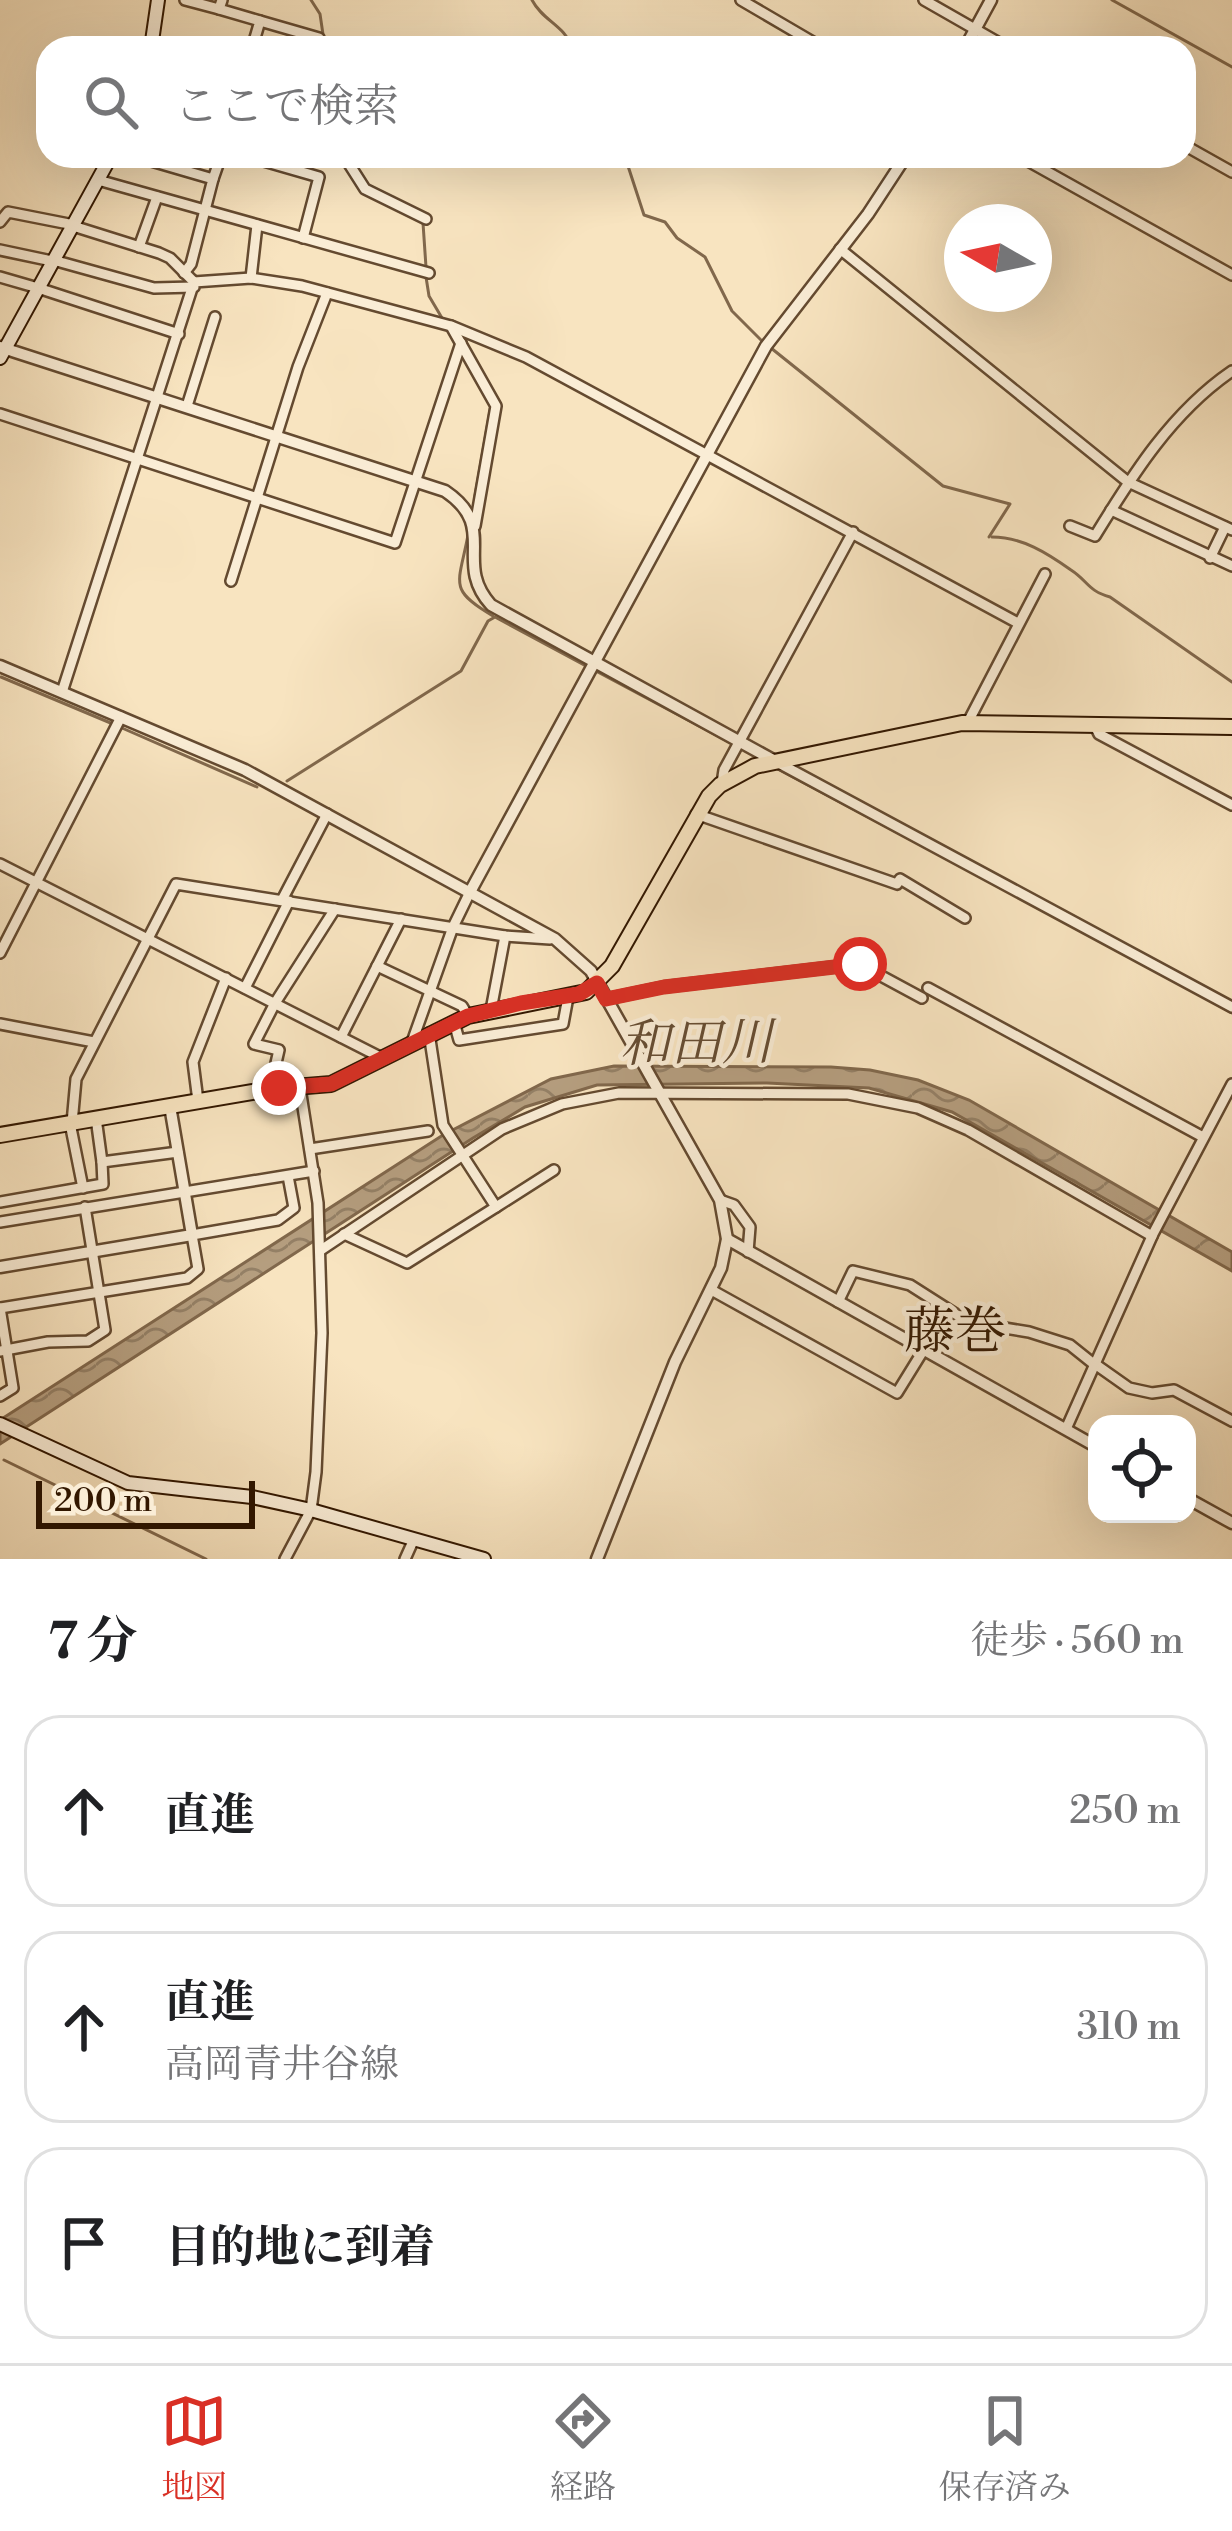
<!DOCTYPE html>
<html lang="ja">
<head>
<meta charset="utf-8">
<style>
  :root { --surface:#fff; --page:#f2f2f2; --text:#202124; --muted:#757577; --line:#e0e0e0; --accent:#d93025 }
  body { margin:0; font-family:"Libre Bodoni","Noto Serif JP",serif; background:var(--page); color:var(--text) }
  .controls { position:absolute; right:36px; bottom:36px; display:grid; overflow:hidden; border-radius:24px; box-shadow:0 12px 48px #0002 }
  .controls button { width:108px; height:108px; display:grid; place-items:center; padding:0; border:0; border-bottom:3px solid var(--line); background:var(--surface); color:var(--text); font:60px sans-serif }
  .compass { position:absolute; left:944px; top:204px; width:108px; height:108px; border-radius:50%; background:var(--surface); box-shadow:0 12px 48px #0002; rotate:279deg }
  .scale { position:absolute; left:36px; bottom:30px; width:219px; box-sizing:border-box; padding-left:12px; border:6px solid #321700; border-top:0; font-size:33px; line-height:42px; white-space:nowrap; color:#321700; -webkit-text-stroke:9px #faedd6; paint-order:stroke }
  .stop { position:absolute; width:36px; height:36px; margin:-27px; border:9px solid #d93025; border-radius:50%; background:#fff }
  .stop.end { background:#d93025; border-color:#fff; box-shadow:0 3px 12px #0008 }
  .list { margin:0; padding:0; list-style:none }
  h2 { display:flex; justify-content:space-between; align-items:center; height:156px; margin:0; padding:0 48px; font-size:51px }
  h2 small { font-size:39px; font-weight:400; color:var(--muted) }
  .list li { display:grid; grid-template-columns:78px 1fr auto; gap:36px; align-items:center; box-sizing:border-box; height:192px; margin:0 24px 24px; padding:0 24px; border:3px solid var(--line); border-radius:36px }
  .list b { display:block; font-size:45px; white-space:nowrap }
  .list p { margin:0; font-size:39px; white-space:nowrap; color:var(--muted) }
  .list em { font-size:39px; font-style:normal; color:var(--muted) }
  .icon { flex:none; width:66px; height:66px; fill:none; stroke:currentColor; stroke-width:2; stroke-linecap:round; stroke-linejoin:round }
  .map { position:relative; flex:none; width:1232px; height:1559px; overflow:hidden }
  .search { position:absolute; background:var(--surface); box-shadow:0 12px 48px #0002; left:36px; right:36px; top:36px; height:132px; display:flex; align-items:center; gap:30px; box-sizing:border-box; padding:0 42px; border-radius:36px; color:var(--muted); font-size:45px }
  .sheet { height:804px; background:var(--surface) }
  nav { display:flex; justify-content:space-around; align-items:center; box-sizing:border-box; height:168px; border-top:3px solid var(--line); background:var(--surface); font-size:33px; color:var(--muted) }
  nav a { display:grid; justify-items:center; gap:6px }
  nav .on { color:var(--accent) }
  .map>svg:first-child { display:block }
</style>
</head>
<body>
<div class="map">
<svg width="1232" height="1559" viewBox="0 0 1232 1559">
  <defs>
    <pattern id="water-waves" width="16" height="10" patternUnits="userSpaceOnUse" patternTransform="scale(3)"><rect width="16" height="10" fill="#b59e7f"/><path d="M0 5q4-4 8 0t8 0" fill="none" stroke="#948066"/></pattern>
  </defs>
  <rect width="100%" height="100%" fill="#f8e4c0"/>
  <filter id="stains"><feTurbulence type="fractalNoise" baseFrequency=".00167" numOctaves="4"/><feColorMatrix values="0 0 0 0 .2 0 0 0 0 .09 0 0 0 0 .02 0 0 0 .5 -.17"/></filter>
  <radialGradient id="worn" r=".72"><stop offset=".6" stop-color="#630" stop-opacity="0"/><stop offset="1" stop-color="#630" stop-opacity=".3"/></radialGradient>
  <!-- water -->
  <polygon fill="url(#water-waves)" stroke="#81684c" stroke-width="3" points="614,1066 831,1067 870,1070 918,1080 969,1100 1232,1252 1232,1271 952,1112 869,1088 767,1083 597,1085 525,1107 473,1138 0,1444 0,1420 443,1135 551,1079"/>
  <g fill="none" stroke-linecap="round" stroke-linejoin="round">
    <!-- stream -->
    <g stroke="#81684c" stroke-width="3">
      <polyline points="311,0 320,14 325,48"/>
      <path d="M 532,0 C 543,21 564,25 573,48"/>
      <polyline points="1112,0 1232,67"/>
      <polyline points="620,156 628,166 644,215 665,222 677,238 705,257 732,311 763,342"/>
      <polyline points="423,223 426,267"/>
      <polyline points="426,277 429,296 442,318"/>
      <polyline points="771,348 943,486 1010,504 989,537"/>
      <polyline points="475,496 491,405"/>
      <path d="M 468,535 C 459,584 447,589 493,616"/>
      <path d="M 992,537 C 1022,537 1047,553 1071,570 C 1088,581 1088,591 1110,597 L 1232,682"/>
      <polyline points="594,670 729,742"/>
      <polyline points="1,677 113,724"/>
      <polyline points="122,728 257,787"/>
      <polyline points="774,767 998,886"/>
      <polyline points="287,781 461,671 488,621 495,617 586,666"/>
      <polyline points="1197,993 1232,1013"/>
      <polyline points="4,1460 206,1559"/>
    </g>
    <defs>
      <g id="minor">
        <polyline points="185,0 219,9"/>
        <polyline points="222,0 219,9 260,21 252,48"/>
        <polyline points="741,0 823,48"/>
        <polyline points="924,0 1008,48"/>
        <polyline points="260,21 319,38"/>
        <polyline points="1184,145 1232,172"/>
        <polyline points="134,156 213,179 191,264 184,273"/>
        <polyline points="246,156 319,177 303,238"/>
        <polyline points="344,156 365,189 426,219"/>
        <polyline points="1019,156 1232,275"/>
        <polyline points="213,179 221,156"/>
        <polyline points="98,180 429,273"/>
        <polyline points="0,222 8,212 74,225"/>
        <polyline points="73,226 159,253 170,258 194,282 251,278 302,286 451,326 526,357 1018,623"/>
        <polyline points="139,247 157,197"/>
        <polyline points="840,249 1128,482 1232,530"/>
        <polyline points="0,250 52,261"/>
        <polyline points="53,260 154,288 194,287"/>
        <polyline points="0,277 38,288"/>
        <polyline points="251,278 257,225"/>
        <polyline points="38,288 179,334"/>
        <polyline points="451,326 496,406 475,526"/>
        <polyline points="187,406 215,317"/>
        <polyline points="0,414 395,543 461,343"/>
        <polyline points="1111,510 1232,566"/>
        <path d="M 1070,526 L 1095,536 C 1133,474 1172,412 1232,371"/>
        <polyline points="1210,558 1225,527"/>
        <polyline points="231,581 298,367 327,293"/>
        <polyline points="62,692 194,282"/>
        <polyline points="968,722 1045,574"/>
        <polyline points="1094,724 1099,734 1232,805"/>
        <polyline points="775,761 1232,1007"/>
        <polyline points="722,783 724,770 853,532"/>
        <polyline points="696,814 897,884 900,879 965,918"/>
        <polyline points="0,864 380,1057"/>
        <polyline points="282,900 327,814"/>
        <polyline points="0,953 121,717"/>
        <polyline points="377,966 462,1006 468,1016"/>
        <polyline points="245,988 289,901"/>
        <polyline points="928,988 1203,1137"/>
        <polyline points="606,999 663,987 859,964 922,998"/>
        <polyline points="491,1010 505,936"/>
        <polyline points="454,1022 459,1040 563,1024 568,997"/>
        <polyline points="0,1024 94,1042"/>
        <polyline points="341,1037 401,919"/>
        <polyline points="412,1042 453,927 470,892"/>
        <polyline points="270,1089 279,1050 254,1044 275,1003 335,909"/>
        <polyline points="198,1101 193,1062 226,978"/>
        <polyline points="96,1118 102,1162 178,1152"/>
        <polyline points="70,1123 83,1188"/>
        <polyline points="72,1123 76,1079 176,884 505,936 550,939"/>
        <polyline points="310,1149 428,1131"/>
        <polyline points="720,1200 734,1205 750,1227 748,1252"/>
        <polyline points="0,1202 103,1184 102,1162"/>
        <polyline points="496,1207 554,1170"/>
        <polyline points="0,1222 314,1171"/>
        <polyline points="344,1234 407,1263 496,1207 443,1125 429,1033"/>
        <polyline points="321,1250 502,1129 562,1104 619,1093 848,1094 918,1108 968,1130 1152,1236"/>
        <polyline points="715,1292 897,1393 947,1312"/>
        <polyline points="838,1302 853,1271 910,1285 968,1322 1029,1332 1070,1345 1095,1365"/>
        <polyline points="0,1308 187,1278 198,1269 192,1235 278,1220 294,1208 288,1176"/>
        <polyline points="0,1308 13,1388 0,1396"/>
        <polyline points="0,1351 48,1342 88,1341 105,1330 85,1207"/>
        <polyline points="1095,1364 1129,1388 1152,1393 1174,1390 1232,1421"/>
        <polyline points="1066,1429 1153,1234 1232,1084"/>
        <polyline points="285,1559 311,1510 316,1472 322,1333 318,1203 300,1088"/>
        <polyline points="405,1559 414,1539"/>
      </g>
      <g id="tertiary">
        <polyline points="965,48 991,0"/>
        <path d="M 0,347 L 445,491 C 500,528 452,562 491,605 L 775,761"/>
        <polyline points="0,666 245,770 555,939 591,971 720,1200 727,1239 721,1268 675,1362 597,1559"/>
        <polyline points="470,892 766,346 868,214 906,156"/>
        <polyline points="727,1239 1097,1447"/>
        <polyline points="0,1267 192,1235 170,1106"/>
        <polyline points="1187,1498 1232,1523"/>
      </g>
      <g id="secondary">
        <polyline points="151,48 158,0"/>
        <polyline points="0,358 111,156"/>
        <polyline points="0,1424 128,1483 252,1497 311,1510 484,1559"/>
      </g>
      <polyline id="primary" points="0,1135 270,1089 331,1084 468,1016 586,992 612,966 709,796 720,785 755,766 962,723 1232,727"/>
    </defs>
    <!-- minor casing -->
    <use href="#minor" stroke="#644a30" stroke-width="14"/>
    <!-- tertiary casing -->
    <use href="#tertiary" stroke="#644a30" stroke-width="15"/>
    <!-- secondary casing -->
    <use href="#secondary" stroke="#321700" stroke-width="16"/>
    <!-- primary casing -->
    <use href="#primary" stroke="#321700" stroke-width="18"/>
    <!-- minor -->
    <use href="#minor" stroke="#faedd6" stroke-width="9"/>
    <!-- tertiary -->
    <use href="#tertiary" stroke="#faedd6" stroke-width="10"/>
    <!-- secondary -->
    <use href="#secondary" stroke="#faedd6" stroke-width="12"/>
    <!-- primary -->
    <use href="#primary" stroke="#f8e4c0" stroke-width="14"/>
  </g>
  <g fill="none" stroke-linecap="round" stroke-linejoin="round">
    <!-- route -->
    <polyline stroke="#d93025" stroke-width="15" points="279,1088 331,1084 468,1016 521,1003 579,994 597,983 606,999 664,987 860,964"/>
  </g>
  <g text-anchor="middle" stroke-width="9" stroke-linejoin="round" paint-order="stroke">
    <!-- water labels -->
    <g font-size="51" font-style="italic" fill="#664d33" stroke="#faedd6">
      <text transform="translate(696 1042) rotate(-1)" y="18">和田川</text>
    </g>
    <!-- neighbourhood labels -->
    <g font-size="51" fill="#321700" stroke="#faedd6">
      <text x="955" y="1348">藤巻</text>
    </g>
  </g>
  <rect width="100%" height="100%" filter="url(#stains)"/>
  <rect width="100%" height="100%" fill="url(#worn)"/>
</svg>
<div class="controls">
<button><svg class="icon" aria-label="locate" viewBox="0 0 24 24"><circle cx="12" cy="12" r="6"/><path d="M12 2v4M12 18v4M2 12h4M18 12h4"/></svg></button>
</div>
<svg class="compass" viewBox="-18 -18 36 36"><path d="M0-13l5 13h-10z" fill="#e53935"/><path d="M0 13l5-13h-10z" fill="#757577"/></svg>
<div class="scale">200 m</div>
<div class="stop" style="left:860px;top:964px"></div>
<div class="stop end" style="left:279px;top:1088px"></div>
<div class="search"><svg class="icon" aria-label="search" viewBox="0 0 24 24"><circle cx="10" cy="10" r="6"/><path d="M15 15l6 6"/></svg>ここで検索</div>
</div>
<section class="sheet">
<h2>7 分<small>徒歩 · 560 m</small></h2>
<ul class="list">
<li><svg class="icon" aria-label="ahead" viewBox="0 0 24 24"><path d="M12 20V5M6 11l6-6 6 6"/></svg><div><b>直進</b></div><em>250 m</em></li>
<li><svg class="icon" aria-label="ahead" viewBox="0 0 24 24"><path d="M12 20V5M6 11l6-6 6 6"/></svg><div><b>直進</b><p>高岡青井谷線</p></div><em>310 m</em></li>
<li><svg class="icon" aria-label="arrive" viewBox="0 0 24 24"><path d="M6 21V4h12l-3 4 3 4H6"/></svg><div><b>目的地に到着</b></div></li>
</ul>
</section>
<nav>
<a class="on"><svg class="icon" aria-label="map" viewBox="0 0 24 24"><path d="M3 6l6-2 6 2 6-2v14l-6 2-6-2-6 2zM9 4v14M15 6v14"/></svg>地図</a>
<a><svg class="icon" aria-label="directions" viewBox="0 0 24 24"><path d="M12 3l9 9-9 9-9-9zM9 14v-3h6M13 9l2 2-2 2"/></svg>経路</a>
<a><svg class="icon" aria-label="saved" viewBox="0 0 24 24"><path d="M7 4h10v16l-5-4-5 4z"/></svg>保存済み</a>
</nav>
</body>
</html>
